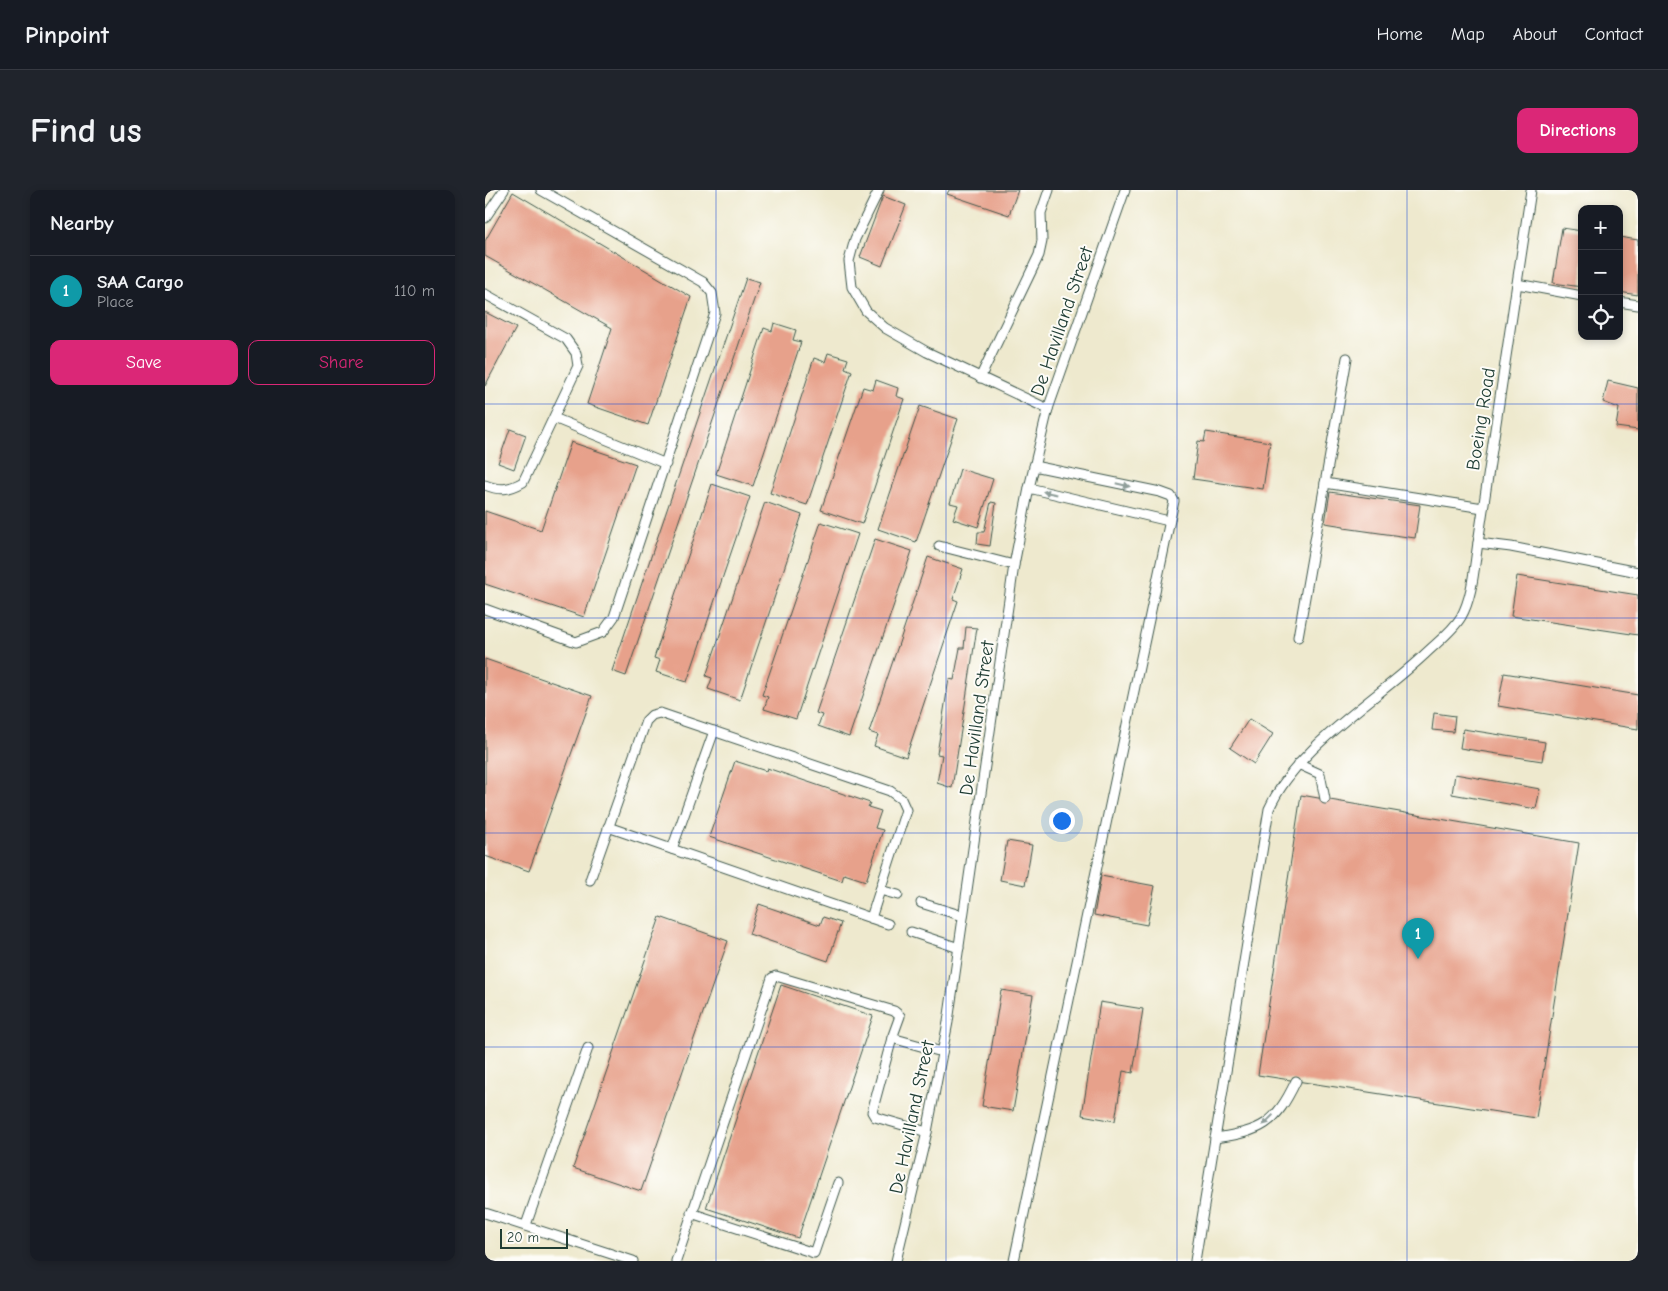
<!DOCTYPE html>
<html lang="en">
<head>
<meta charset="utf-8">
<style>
  :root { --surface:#171b24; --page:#20242c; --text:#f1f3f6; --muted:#9ea1a6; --line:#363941; --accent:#db2777 }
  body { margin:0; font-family:"Comic Neue",sans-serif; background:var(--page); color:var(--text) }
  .controls { position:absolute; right:15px; top:15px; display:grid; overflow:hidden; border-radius:10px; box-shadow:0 2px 8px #0003 }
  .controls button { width:45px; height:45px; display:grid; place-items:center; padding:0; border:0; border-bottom:1px solid var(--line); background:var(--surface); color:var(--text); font:25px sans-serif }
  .scale { position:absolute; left:15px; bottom:12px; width:68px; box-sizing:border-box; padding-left:5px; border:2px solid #1f3d34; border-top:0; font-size:14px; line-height:18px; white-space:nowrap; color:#1f3d34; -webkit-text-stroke:4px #fdfcf7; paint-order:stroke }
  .you { position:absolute; left:576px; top:630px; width:18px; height:18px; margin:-12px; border:4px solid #fff; border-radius:50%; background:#1a73e8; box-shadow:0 0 0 8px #1a73e833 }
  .badge { display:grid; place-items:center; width:32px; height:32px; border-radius:50%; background:var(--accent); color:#fff; font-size:16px; font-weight:700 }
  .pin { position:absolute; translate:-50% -41px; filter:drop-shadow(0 1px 2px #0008) }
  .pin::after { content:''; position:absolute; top:26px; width:18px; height:15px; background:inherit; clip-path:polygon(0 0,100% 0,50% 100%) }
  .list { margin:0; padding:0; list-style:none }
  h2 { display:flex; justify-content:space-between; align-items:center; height:65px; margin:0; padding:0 20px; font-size:21px }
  h2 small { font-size:16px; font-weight:400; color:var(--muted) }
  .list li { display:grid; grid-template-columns:32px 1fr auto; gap:15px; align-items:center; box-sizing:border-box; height:70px; padding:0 20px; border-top:1px solid var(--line) }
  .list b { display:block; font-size:19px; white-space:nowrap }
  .list p { margin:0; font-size:16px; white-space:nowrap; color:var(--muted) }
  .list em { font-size:16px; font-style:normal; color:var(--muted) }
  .actions { display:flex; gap:10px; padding:15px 20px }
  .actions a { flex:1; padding:11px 0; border:1px solid var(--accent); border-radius:10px; text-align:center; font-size:18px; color:var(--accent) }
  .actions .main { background:var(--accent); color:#fff }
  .icon { flex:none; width:28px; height:28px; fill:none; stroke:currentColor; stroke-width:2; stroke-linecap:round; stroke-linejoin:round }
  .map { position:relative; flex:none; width:1153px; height:1071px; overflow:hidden; border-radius:10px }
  header { display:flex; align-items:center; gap:30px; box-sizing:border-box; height:70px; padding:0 25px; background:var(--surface); border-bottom:1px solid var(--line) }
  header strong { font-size:24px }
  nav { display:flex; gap:28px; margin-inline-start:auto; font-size:18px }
  .intro { display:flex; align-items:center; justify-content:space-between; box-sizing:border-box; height:120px; padding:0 30px }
  h1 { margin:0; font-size:35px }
  .button { padding:12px 22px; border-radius:10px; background:var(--accent); color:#fff; font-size:18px; font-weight:700 }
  main { display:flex; gap:30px; padding:0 30px }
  aside { flex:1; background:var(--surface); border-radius:10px; box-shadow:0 2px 8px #0003 }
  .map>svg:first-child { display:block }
</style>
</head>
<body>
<header>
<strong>Pinpoint</strong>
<nav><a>Home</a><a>Map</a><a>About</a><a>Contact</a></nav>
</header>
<div class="intro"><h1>Find us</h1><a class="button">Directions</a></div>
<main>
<aside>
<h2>Nearby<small></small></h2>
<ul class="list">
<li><span class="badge" style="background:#0f9aa8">1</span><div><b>SAA Cargo</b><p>Place</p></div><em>110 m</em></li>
</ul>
<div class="actions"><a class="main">Save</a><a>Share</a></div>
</aside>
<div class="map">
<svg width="1153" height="1071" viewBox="0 0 1153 1071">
  <rect width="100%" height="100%" fill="#fdfcf7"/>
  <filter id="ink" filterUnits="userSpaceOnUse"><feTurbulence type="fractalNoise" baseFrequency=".02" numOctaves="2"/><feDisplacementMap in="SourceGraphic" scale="10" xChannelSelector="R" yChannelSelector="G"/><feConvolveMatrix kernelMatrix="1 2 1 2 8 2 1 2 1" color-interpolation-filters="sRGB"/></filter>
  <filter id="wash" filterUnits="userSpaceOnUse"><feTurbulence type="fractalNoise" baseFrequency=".0096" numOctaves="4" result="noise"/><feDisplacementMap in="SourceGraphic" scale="20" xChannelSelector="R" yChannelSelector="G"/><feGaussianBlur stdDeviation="1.12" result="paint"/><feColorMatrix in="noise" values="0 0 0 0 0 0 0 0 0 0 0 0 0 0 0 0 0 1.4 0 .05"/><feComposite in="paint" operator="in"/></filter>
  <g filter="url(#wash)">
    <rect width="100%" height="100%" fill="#eee9ce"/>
    <g id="blocks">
      <!-- building -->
      <g fill="#e7a18b">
        <polygon points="464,0 533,0 524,25 462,4"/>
        <polygon points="28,2 206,107 163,235 102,214 127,138 0,66 0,51"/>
        <polygon points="398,6 421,15 397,76 375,67"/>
        <polygon points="1077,38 1097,41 1097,97 1068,93"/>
        <polygon points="1134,47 1153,50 1153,105 1134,102"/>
        <polygon points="261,88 275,92 141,486 127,481"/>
        <polygon points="0,122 31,138 0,196"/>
        <polygon points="289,133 311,140 308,150 316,152 268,296 231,284 279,138 287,141"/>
        <polygon points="343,163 363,169 360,178 367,181 322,315 285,303 329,168 340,172"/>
        <polygon points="391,190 413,198 411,206 419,209 377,334 336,320 378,197 388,200"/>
        <polygon points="1123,191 1153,198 1153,240 1131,237 1134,218 1118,212"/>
        <polygon points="435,216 473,229 431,352 393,339"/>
        <polygon points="25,239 41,245 29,279 13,273"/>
        <polygon points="721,242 785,252 778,299 708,289 713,251 719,252"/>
        <polygon points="86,252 151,274 99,427 0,394 0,321 56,340"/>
        <polygon points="475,279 508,289 493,337 468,329 473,315 465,313"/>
        <polygon points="227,294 265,307 202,492 171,482 175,470 169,468"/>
        <polygon points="845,302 935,315 930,348 859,338 859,336 840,333"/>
        <polygon points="280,312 317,325 255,510 223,499 227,488 221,486"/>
        <polygon points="506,312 511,313 505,356 492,354 493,342 499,342"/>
        <polygon points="336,332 373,344 311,529 279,519 283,507 277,505"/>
        <polygon points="390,349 427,361 364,547 333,536 337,525 331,523"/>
        <polygon points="443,367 478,379 468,409 473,411 421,567 389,556 393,545 384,542"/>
        <polygon points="1032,386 1153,405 1153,445 1026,426"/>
        <polygon points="481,437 492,438 467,598 452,593 457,565 452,564 464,489 469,490 475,458 479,458"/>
        <polygon points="0,469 107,506 44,681 0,666"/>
        <polygon points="1019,483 1153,505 1153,539 1013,516"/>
        <polygon points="949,523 970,526 968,542 947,540"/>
        <polygon points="764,529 788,544 769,574 745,558"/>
        <polygon points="978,539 1060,552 1057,571 975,558"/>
        <polygon points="250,571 281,581 282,578 385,613 383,617 396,621 390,638 398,640 381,691 359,684 357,691 224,647"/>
        <polygon points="970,584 1055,599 1051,619 967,604"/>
        <polygon points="816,605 1094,653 1051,928 773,885"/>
        <polygon points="522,651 547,655 540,695 515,690"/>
        <polygon points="616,686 670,696 662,735 609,725"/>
        <polygon points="274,714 335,735 338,727 356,733 343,771 264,744"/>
        <polygon points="175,727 243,751 156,1001 88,978"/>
        <polygon points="296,795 388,826 313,1048 221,1018"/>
        <polygon points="516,800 548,805 528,921 497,916"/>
        <polygon points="615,812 658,819 648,883 638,881 630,931 597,925"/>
      </g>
    </g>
  </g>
  <g filter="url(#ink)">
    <use href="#blocks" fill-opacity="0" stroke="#3e574b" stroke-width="1"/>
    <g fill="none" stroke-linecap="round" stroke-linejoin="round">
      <defs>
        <g id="lane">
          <polyline points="394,0 370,49 364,71 367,97 381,121 400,138 442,162 563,219"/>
          <polyline points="0,28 19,0"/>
          <polyline points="1032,94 1097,106"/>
          <path d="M 0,104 L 81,149 L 91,163 L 93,176 L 38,292 C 24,300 15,301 0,295"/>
          <polyline points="1134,112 1153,115"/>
          <polyline points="495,188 554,65 557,51 556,23 564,0"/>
          <polyline points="69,228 181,274"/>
          <polyline points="840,293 998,318"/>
          <polyline points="544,298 684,331"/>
          <polyline points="993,353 1026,357 1153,382"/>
          <polyline points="454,356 529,375"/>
          <polyline points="0,419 91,452 118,442 129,427 230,123 227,103 218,92 56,0"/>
          <polyline points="813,447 862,168"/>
          <polyline points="813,574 835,584 840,609"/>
          <polyline points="123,637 403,734"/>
          <polyline points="187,659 229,541"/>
          <polyline points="105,690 161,531 167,525 175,523 405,601 416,609 421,620 386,728"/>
          <polyline points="395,700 413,705"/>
          <polyline points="436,713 478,726"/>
          <polyline points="426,742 474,758"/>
          <polyline points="407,848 387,922 390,927 442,942"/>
          <path d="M 730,948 C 777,941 790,935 811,891"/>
          <polyline points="0,1023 148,1071"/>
          <polyline points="206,1023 329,1063 353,993"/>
          <polyline points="41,1035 103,858"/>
          <polyline points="191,1071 287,788 291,786 409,821 415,826 407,848 457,862"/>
          <polyline points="411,1071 442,942 463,832 529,375 544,298 563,219 640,0"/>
          <polyline points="529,1071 689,311 686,306 675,302 549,276"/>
          <path d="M 710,1071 L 784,619 C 812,556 889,512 939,465 C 951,453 967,442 976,427 C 988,406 989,377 993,353 L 1046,0"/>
        </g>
      </defs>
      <!-- lane casing -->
      <use href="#lane" stroke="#3e574b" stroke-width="11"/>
      <!-- lane -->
      <use href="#lane" stroke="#fff" stroke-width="9"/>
    </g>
    <!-- one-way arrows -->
    <defs><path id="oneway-solid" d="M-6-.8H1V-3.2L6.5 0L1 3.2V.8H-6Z" transform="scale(1.25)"/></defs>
    <g fill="#8f9e9a">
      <use href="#oneway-solid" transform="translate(638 295) rotate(13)"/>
      <use href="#oneway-solid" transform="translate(565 303) rotate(-168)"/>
      <use href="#oneway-solid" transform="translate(783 930) rotate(136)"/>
    </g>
  </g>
  <!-- grid -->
  <path fill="none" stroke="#1d4ed8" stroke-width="1" stroke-opacity="0.55" d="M 231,0 L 231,1071M 461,0 L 461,1071M 692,0 L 692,1071M 922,0 L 922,1071M 0,214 L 1153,214M 0,428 L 1153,428M 0,643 L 1153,643M 0,857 L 1153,857"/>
  <g text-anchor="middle" stroke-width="4" stroke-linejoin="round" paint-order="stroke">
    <!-- street labels -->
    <g font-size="19" fill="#1f3d34" stroke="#fdfcf7">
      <text transform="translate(576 131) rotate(-71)" y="7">De Havilland Street</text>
      <text transform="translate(995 229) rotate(-81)" y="7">Boeing Road</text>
      <text transform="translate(491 528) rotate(-82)" y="7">De Havilland Street</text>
      <text transform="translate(426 927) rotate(-78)" y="7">De Havilland Street</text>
    </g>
  </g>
</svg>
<div class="controls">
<button>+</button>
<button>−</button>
<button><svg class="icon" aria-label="locate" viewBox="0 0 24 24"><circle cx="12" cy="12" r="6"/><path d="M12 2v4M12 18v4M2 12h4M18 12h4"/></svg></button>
</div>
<div class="scale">20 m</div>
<div class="you"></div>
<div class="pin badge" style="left:933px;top:769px;background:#0f9aa8">1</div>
</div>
</main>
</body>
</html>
